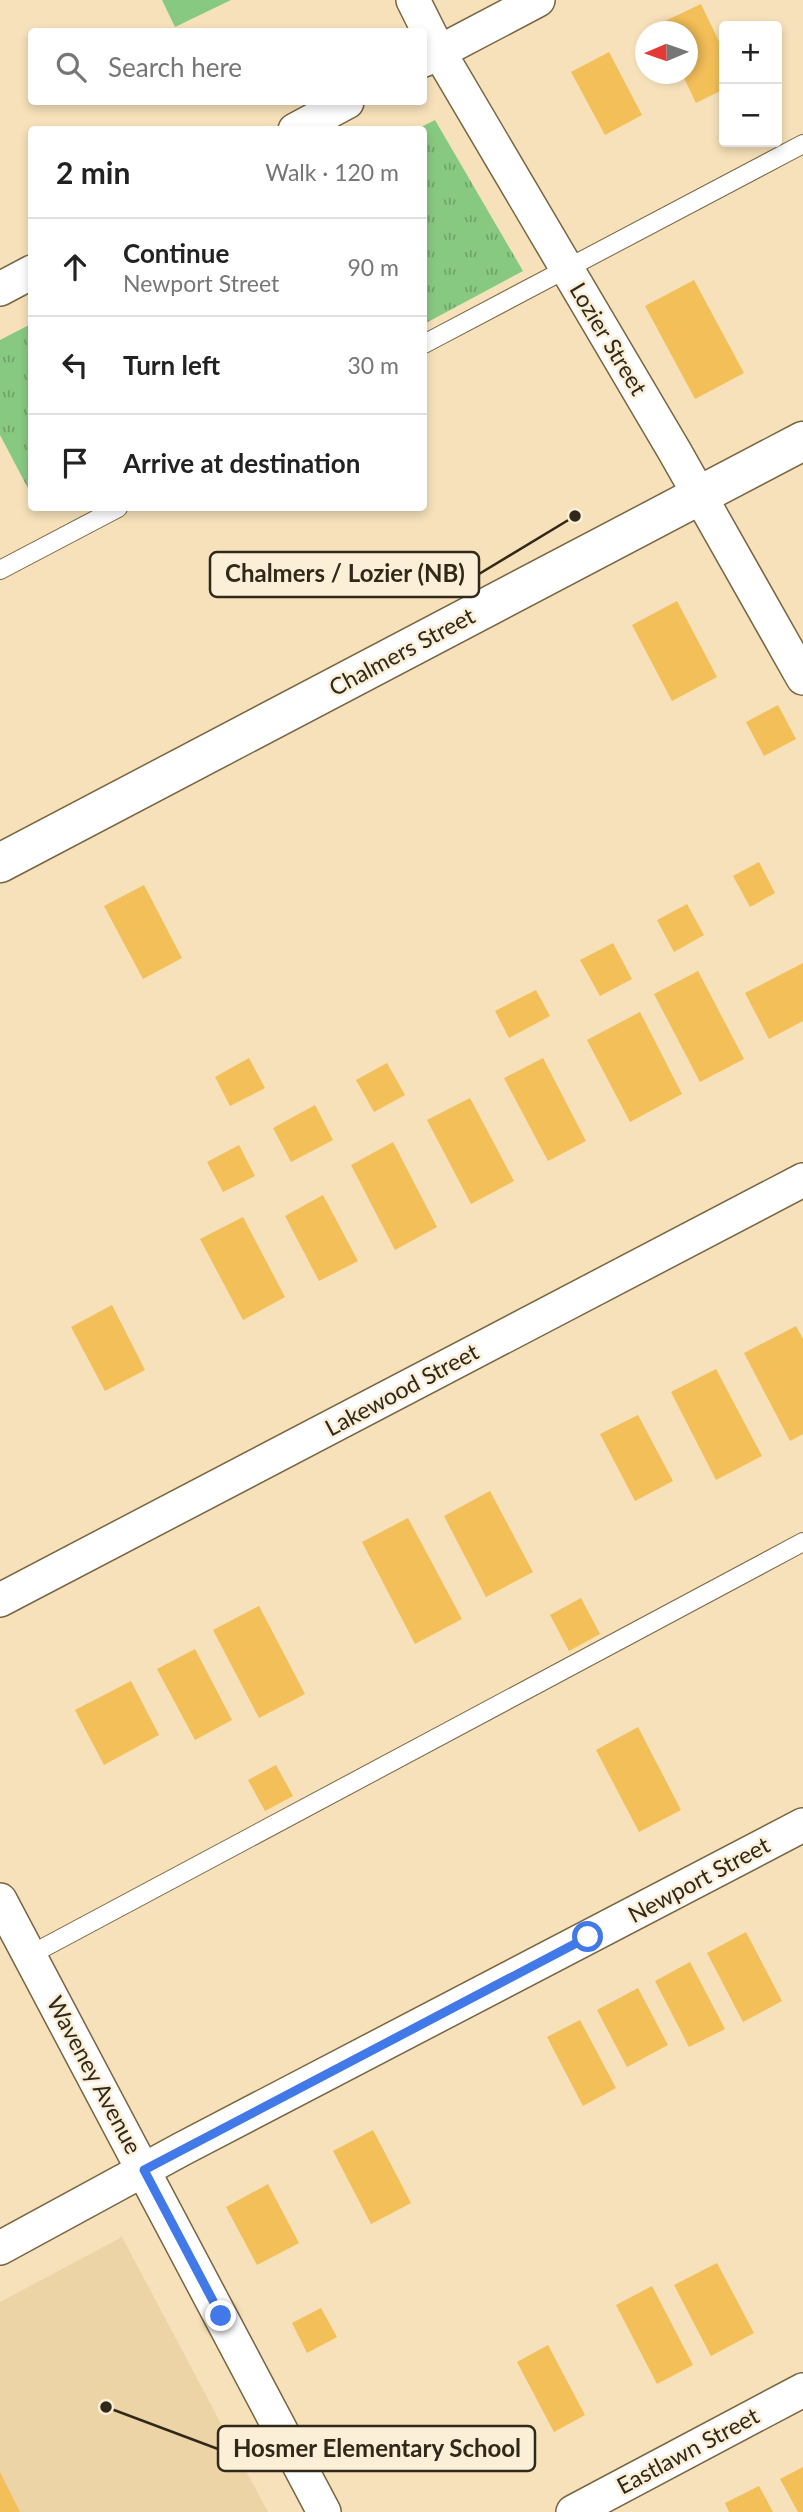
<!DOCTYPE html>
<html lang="en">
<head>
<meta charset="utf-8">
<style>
  :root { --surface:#fff; --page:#f6f6f6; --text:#222; --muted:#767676; --line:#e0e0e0 }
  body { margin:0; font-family:Lato,sans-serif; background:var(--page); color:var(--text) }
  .controls { position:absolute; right:21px; top:21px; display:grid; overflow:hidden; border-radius:7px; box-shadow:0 4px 10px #0003 }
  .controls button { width:63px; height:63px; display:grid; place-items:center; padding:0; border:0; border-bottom:2px solid var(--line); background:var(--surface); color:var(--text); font:35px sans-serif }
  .compass { position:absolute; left:635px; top:21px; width:63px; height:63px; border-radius:50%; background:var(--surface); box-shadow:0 4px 10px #0003; rotate:268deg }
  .stop { position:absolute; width:21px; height:21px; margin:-16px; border:5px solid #4179e9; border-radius:50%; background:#fff }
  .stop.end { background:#4179e9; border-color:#fff; box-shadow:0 2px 7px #0008 }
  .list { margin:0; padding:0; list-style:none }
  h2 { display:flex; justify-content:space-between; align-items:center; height:91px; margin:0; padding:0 28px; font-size:30px }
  h2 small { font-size:23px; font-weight:400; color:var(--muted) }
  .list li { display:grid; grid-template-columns:46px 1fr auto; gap:21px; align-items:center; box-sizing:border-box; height:98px; padding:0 28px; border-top:2px solid var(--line) }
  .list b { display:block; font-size:26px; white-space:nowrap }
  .list p { margin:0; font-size:23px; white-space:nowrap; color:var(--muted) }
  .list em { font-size:23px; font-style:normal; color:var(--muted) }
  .icon { flex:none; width:38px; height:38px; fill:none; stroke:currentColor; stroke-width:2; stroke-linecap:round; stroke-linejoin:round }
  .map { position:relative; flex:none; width:803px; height:2512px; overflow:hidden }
  .search { position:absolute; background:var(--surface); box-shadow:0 4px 10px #0003; left:28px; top:28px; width:399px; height:77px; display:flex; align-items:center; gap:18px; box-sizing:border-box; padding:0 24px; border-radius:7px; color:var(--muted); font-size:26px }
  .panel { position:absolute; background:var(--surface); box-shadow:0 4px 10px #0003; left:28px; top:126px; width:399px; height:385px; border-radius:7px }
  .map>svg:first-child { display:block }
</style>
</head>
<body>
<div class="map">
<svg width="803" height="2512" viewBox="0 0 803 2512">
  <defs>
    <pattern id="grass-tufts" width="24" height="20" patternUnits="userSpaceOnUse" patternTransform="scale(1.75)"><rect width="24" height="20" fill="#88c982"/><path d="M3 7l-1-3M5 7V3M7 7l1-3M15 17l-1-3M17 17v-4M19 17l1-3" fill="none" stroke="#70a36a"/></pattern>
  </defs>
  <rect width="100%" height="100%" fill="#f6e1ba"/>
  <!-- built -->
  <polygon fill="#edd4a6" points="122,2237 268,2512 0,2512 0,2302"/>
  <!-- grass -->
  <g fill="url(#grass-tufts)">
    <polygon points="435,120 523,271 424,324 424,130 417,129"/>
    <polygon points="31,324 31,494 0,435 0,340"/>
  </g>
  <!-- pitch -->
  <polygon fill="#88c982" points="162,0 231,0 175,27"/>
  <!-- building -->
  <g fill="#f3bf58">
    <polygon points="701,4 724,52 724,89 696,103 682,74 688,74 688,32 662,32 659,24"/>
    <polygon points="609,52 642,115 605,135 571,72"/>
    <polygon points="694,280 744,373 695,399 645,306"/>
    <polygon points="677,601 717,677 672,701 632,625"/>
    <polygon points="778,705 796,739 764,756 746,722"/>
    <polygon points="759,862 775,893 750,907 733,876"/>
    <polygon points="144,885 182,958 143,979 104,906"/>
    <polygon points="687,904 704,935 674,952 657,920"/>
    <polygon points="613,943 632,979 600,996 580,960"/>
    <polygon points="803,963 803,1021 769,1039 745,993"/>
    <polygon points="698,971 744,1059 700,1082 654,994"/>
    <polygon points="536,990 550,1016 509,1038 495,1011"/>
    <polygon points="640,1012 682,1094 630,1122 587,1040"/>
    <polygon points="249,1058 265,1088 230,1106 215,1077"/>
    <polygon points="543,1058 586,1141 548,1161 504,1078"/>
    <polygon points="387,1063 405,1095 374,1112 356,1080"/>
    <polygon points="470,1098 514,1181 471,1204 427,1120"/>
    <polygon points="315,1105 333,1140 291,1162 273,1128"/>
    <polygon points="393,1142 437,1227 395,1250 351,1165"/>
    <polygon points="239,1145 255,1176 223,1192 207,1162"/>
    <polygon points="323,1195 358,1261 319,1281 285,1216"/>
    <polygon points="243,1217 285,1297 243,1320 200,1239"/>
    <polygon points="112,1305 145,1370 105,1391 71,1327"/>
    <polygon points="796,1326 803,1339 803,1434 790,1441 744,1353"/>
    <polygon points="716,1369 762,1456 716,1480 671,1392"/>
    <polygon points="638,1415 673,1481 635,1501 600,1434"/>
    <polygon points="490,1491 533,1572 486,1597 444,1516"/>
    <polygon points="408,1518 462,1619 415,1644 362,1542"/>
    <polygon points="581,1598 600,1634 569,1651 550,1615"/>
    <polygon points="259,1606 305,1694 259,1718 213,1630"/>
    <polygon points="195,1649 232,1720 195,1740 157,1669"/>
    <polygon points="131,1681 159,1735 104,1765 75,1710"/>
    <polygon points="638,1727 681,1810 639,1832 596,1750"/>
    <polygon points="276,1765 293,1796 265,1811 248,1780"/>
    <polygon points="746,1932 782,2001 743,2022 707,1953"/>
    <polygon points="690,1962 725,2029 689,2047 655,1981"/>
    <polygon points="638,1988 668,2045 627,2067 597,2010"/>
    <polygon points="580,2020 616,2088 583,2106 547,2037"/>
    <polygon points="373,2130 411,2203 371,2224 333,2151"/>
    <polygon points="268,2184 299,2243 257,2265 226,2207"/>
    <polygon points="717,2263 754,2333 711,2356 674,2285"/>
    <polygon points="652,2286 693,2365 657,2384 616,2305"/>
    <polygon points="321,2308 337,2337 307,2353 292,2323"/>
    <polygon points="548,2345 585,2415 554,2432 517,2362"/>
    <polygon points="803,2467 803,2512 798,2512 780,2479"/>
    <polygon points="0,2472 20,2512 0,2512"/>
    <polygon points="759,2486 773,2512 729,2512 725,2503"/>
  </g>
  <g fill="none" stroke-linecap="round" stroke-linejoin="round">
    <defs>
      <g id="lane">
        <polyline points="424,344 803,144"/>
        <polyline points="0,570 118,508"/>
        <polyline points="30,1955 803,1542"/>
      </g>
      <g id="street">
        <polyline points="413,0 439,52 675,452 803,678"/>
        <polyline points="424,60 538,0"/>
        <polyline points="295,130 347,102"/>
        <polyline points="0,289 32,272"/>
        <polyline points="0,1600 803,1180"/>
        <polyline points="0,1900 324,2512"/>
        <polyline points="0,2248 182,2149 803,1825"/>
        <polyline points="573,2512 803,2390"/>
      </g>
      <polyline id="secondary" points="0,863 803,441"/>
    </defs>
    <!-- lane casing -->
    <use href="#lane" stroke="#786542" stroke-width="20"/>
    <!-- street casing -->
    <use href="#street" stroke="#786542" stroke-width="36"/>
    <!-- secondary casing -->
    <use href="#secondary" stroke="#786542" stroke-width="41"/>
    <!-- lane -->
    <use href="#lane" stroke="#fff" stroke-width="18"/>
    <!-- street -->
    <use href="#street" stroke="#fff" stroke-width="33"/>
    <!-- secondary -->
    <use href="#secondary" stroke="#fff" stroke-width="38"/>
  </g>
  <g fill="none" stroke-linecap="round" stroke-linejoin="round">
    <!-- route -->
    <polyline stroke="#4179e9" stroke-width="9" points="221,2316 144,2170 588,1937"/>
  </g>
  <g text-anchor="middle" stroke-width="5" stroke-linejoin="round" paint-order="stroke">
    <!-- street labels -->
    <g font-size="23" fill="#302819" stroke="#fcefd8">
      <text transform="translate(608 339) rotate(59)" y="8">Lozier Street</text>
      <text transform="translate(402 652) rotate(-28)" y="8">Chalmers Street</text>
      <text transform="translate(402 1390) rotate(-28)" y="8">Lakewood Street</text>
      <text transform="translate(699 1880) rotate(-28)" y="8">Newport Street</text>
      <text transform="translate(94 2075) rotate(62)" y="8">Waveney Avenue</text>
      <text transform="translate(688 2451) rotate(-28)" y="8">Eastlawn Street</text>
    </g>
  </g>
  <!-- callouts -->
  <path fill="none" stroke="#302819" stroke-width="2.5" d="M575 516L479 574M106 2407L218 2449"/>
  <g fill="#302819" stroke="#fcefd8" stroke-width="2.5">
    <circle cx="575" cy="516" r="7"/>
    <circle cx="106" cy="2407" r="7"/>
  </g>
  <g fill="#fcefd8" stroke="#302819" stroke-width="2.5">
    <rect x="210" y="552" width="269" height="45" rx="7"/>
    <rect x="218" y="2426" width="317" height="45" rx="7"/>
  </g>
  <g font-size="24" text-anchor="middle" font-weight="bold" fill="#302819">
    <text x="345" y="582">Chalmers / Lozier (NB)</text>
    <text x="377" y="2457">Hosmer Elementary School</text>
  </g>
</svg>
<div class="controls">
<button>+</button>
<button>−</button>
</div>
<svg class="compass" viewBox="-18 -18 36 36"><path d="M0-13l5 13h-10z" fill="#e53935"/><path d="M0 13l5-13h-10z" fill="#767676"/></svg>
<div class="stop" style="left:588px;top:1937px"></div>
<div class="stop end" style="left:221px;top:2316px"></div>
<div class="search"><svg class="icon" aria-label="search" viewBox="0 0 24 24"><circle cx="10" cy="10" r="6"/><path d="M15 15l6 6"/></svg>Search here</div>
<section class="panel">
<h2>2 min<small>Walk · 120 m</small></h2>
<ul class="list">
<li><svg class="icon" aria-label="ahead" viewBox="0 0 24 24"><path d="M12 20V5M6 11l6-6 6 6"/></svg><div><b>Continue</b><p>Newport Street</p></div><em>90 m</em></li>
<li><svg class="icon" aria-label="left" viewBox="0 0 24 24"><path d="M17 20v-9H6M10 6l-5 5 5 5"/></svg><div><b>Turn left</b></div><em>30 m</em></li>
<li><svg class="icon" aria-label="arrive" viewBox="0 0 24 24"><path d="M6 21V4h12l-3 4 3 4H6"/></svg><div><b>Arrive at destination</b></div></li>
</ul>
</section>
</div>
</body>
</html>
